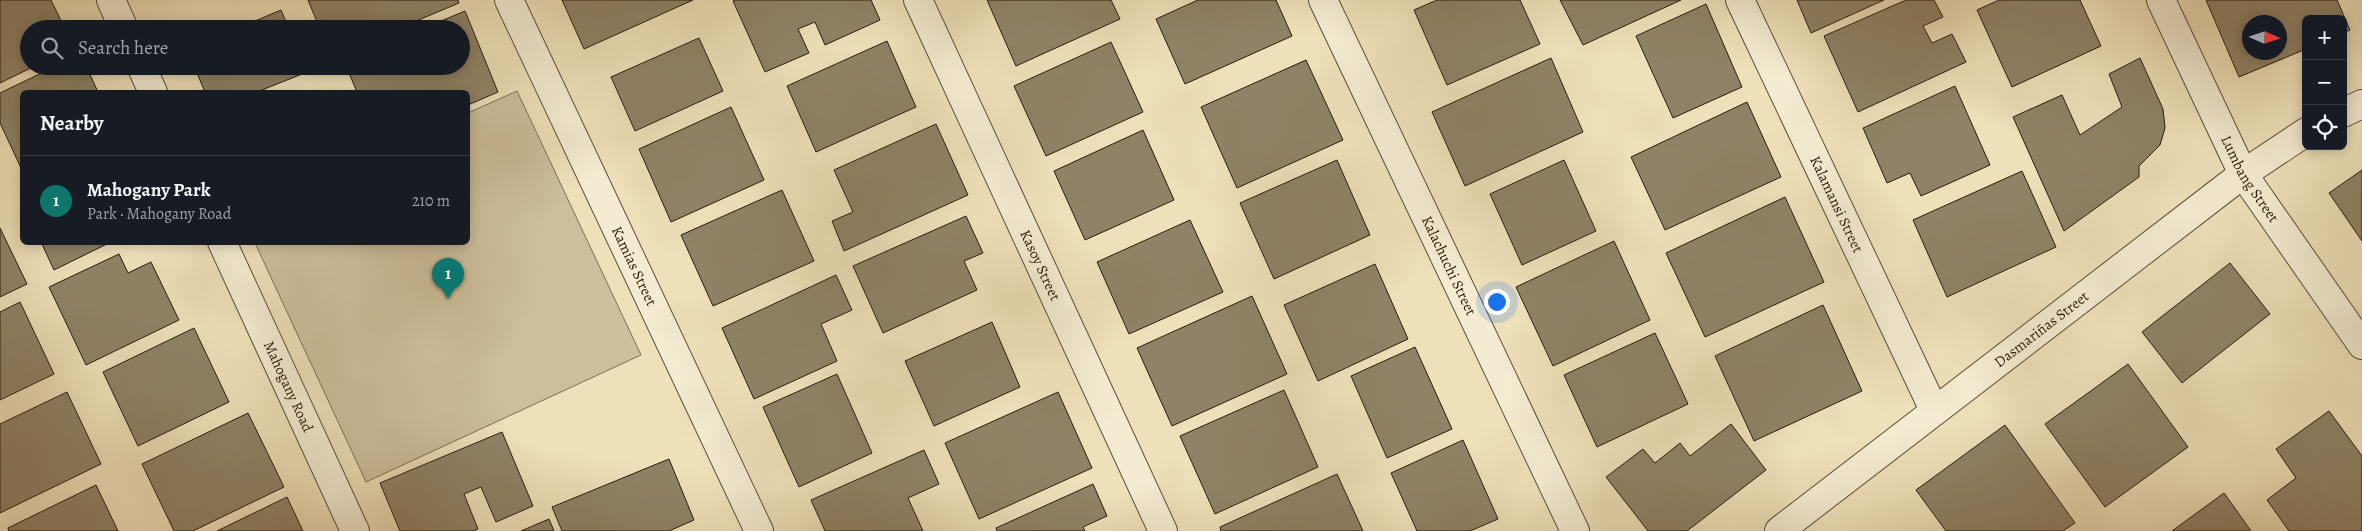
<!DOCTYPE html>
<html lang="en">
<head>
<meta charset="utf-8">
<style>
  :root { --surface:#171b24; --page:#242831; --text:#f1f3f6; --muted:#9ea1a6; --line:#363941; --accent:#0f766e }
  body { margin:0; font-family:Alegreya,serif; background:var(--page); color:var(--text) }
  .controls { position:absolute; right:15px; top:15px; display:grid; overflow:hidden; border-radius:8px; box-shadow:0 2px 12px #0003 }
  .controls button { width:45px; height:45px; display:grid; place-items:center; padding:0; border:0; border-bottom:1px solid var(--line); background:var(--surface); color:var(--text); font:25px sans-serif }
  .compass { position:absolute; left:2242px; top:15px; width:45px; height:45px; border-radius:50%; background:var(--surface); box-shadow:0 2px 12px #0003; rotate:93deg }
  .you { position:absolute; left:1496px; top:301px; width:18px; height:18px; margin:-12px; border:4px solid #fff; border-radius:50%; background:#1a73e8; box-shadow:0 0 0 8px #1a73e833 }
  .badge { display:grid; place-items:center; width:32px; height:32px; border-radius:50%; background:var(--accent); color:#fff; font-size:16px; font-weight:700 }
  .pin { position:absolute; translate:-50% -41px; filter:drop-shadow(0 1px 2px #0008) }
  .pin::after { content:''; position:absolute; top:26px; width:18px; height:15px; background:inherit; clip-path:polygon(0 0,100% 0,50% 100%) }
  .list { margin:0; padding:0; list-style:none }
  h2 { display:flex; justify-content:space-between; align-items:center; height:65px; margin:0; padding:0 20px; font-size:21px }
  h2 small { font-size:16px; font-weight:400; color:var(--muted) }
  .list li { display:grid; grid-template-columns:32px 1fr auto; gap:15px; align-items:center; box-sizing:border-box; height:90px; padding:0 20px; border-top:1px solid var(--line) }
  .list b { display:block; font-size:19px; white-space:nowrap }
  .list p { margin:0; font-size:16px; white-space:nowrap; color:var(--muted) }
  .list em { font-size:16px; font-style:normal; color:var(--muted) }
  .icon { flex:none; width:28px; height:28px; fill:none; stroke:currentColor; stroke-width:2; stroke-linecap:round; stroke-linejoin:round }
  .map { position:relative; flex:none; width:2362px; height:531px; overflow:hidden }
  .search { position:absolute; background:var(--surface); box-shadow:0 2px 12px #0003; left:20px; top:20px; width:450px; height:55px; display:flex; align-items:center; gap:12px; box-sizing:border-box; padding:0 18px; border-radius:28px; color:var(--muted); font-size:19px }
  .panel { position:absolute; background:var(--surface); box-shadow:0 2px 12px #0003; left:20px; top:90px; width:450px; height:155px; border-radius:8px }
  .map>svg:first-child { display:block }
</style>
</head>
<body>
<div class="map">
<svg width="2362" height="531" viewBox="0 0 2362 531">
  <rect width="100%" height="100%" fill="#eee0b9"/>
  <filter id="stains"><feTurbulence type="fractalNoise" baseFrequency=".004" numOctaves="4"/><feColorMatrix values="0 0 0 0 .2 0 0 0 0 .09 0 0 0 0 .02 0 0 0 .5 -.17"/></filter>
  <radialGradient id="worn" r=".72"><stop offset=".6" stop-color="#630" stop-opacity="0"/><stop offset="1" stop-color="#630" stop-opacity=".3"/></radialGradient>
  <!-- green -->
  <polygon fill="#cdbf9c" stroke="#7b6e54" points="517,91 641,355 366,482 255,243 468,242 468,113"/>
  <!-- building -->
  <g fill="#8f8266" stroke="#291c0c" fill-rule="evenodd">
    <polygon points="0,0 51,0 65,29 29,29 29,66 35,66 0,83"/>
    <polygon points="308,0 458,0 459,3 397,29 320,29"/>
    <polygon points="562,0 693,0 584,49"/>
    <polygon points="736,0 871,0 880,20 825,45 815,22 798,29 809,53 765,72 733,1"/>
    <polygon points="987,0 1111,0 1120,19 1016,66"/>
    <polygon points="1198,0 1276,0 1292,36 1185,84 1156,19"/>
    <polygon points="1437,0 1520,0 1540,44 1447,85 1414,10"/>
    <polygon points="1560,0 1681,0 1583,45"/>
    <polygon points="1797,0 1884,0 1811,33"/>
    <polygon points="1906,0 1934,0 1943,17 1923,26 1932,43 1952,34 1966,62 1858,112 1824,36"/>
    <polygon points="1999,0 2080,0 2101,46 2012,87 1977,10"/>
    <path d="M 2206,0 L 2337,0 L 2350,30 L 2343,33 L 2343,19 L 2306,19 L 2306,49 L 2239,77 ZM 2250,22 L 2280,22 L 2280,52 L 2250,52 Z"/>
    <polygon points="1706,4 1742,87 1673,118 1636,36"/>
    <polygon points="281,10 289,29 236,29"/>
    <polygon points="465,11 498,92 468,105 468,92 357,92 346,66 461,66 461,29 422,29"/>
    <polygon points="699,38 723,91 635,131 611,77"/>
    <polygon points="887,41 916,107 816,152 787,86"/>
    <polygon points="1111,42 1143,112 1046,156 1014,86"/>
    <polygon points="1551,58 1583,132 1465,186 1432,112"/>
    <polygon points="2140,58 2163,109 2165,128 2160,145 2139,166 2139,177 2064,231 2013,117 2062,95 2080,135 2122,107 2109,74"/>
    <polygon points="1306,60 1343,140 1237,188 1201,107"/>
    <polygon points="56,66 86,66 98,92 22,92 22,170 0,123 0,93"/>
    <polygon points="194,66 304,66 307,72 257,92 205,92"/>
    <polygon points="1955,86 1990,165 1921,196 1910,173 1887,183 1863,128"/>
    <polygon points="1747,102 1781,177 1665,230 1631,157"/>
    <polygon points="731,107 764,180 671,222 639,149"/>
    <polygon points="936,124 968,195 844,251 832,221 853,212 834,170"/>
    <polygon points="1143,130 1174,200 1085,240 1054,171"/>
    <polygon points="1337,160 1370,235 1274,279 1240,203"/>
    <polygon points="1564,160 1596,231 1522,265 1490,194"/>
    <polygon points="2362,170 2362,241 2329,193"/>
    <polygon points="2022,171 2056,247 1947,297 1913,220"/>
    <polygon points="782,190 814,261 713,306 681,235"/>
    <polygon points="1785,197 1824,282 1705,337 1666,253"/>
    <polygon points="966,216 983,253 964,261 977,290 883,333 853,266"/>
    <polygon points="1190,220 1223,292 1129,334 1097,262"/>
    <polygon points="0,228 27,284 0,297"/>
    <polygon points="1614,241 1650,320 1553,366 1516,287"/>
    <polygon points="41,242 111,242 54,270"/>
    <polygon points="119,254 128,273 151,262 179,320 86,365 49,287"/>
    <polygon points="2230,263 2270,314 2182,383 2142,332"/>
    <polygon points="1375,264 1408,339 1318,381 1284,305"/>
    <polygon points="836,275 852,310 821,324 837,361 754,399 722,328"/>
    <polygon points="1252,296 1287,374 1172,426 1137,348"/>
    <polygon points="20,302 54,374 0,400 0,312"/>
    <polygon points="1823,305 1862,391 1754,441 1715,356"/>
    <polygon points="992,322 1020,387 934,426 905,361"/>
    <polygon points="194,328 229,402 138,446 103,372"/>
    <polygon points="1655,333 1688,404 1597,447 1564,375"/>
    <polygon points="1415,347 1452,429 1387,458 1351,376"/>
    <polygon points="2128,364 2188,447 2105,507 2045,424"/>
    <polygon points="837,374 872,453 799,487 763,407"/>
    <polygon points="1284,390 1318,467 1215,514 1180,436"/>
    <polygon points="67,392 101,464 0,513 0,424"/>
    <polygon points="1058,392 1092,468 979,519 945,443"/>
    <polygon points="2329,411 2362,456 2362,531 2289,531 2267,500 2296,478 2276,449"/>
    <polygon points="248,413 284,487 193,531 174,531 142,464"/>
    <polygon points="1731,424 1766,470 1687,531 1648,531 1606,477 1643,449 1655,463 1680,443 1690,456"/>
    <polygon points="2005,425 2075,523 2063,531 1946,531 1916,490"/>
    <polygon points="502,432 533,506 496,522 481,487 464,494 478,529 473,531 400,531 380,483"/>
    <polygon points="1463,440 1498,519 1470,531 1417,531 1391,473"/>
    <polygon points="924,450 939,484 908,498 923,531 825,531 811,500"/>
    <polygon points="669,459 694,520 669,531 562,531 552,507"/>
    <polygon points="1337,474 1363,531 1221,531 1220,527"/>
    <polygon points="1093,484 1107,516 1083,527 1085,531 997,531 996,528"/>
    <polygon points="96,485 118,531 9,531 8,528"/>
    <polygon points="2224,493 2251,531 2172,531"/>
    <polygon points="287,497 303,531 217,531"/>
    <polygon points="549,519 554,531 521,531"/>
  </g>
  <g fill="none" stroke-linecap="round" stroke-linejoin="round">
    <defs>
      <g id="minor">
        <polyline points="111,0 124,29"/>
        <path id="s1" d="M 509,0 L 759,531"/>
        <path id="s2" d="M 918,0 L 1163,531"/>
        <path id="s3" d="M 1323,0 L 1575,531"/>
        <path id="s4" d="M 1740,0 L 1934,410"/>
        <path id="s5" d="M 2161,0 L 2243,174 L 2362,345"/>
        <polyline points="141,66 153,92"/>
        <polyline points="2343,113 2362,104"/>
        <path id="s6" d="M 222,242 L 355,531"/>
        <path id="s7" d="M 1779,531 L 2243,174 L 2306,132"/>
      </g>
    </defs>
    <!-- minor casing -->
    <use href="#minor" stroke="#5a4d37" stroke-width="30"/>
    <!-- minor -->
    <use href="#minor" stroke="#f4ebd2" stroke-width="28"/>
  </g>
  <g text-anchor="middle" stroke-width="4" stroke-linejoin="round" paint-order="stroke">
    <!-- street labels -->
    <g font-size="15" fill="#291c0c" stroke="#f4ebd2">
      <text dy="5" stroke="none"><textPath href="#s5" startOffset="200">Lumbang Street</textPath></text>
      <text dy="5" stroke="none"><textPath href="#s4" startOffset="226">Kalamansi Street</textPath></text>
      <text dy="5" stroke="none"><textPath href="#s1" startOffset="294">Kamias Street</textPath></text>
      <text dy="5" stroke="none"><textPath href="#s2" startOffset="292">Kasoy Street</textPath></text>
      <text dy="5" stroke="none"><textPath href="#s3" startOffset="294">Kalachuchi Street</textPath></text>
      <text dy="5" stroke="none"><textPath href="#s7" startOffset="331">Dasmariñas Street</textPath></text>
      <text dy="5" stroke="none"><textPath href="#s6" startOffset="159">Mahogany Road</textPath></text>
    </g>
  </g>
  <rect width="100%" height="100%" filter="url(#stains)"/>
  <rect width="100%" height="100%" fill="url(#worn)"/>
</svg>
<div class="controls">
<button>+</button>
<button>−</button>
<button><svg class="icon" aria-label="locate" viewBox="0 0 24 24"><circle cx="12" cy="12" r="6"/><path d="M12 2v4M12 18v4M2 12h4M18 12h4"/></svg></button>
</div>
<svg class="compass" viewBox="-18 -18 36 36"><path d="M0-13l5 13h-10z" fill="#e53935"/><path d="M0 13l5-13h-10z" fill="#9ea1a6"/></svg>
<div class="you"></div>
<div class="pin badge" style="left:448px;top:299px">1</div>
<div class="search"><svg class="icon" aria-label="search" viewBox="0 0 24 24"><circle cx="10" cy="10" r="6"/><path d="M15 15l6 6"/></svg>Search here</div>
<section class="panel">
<h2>Nearby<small></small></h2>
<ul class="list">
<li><span class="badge">1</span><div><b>Mahogany Park</b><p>Park · Mahogany Road</p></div><em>210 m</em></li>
</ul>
</section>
</div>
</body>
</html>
